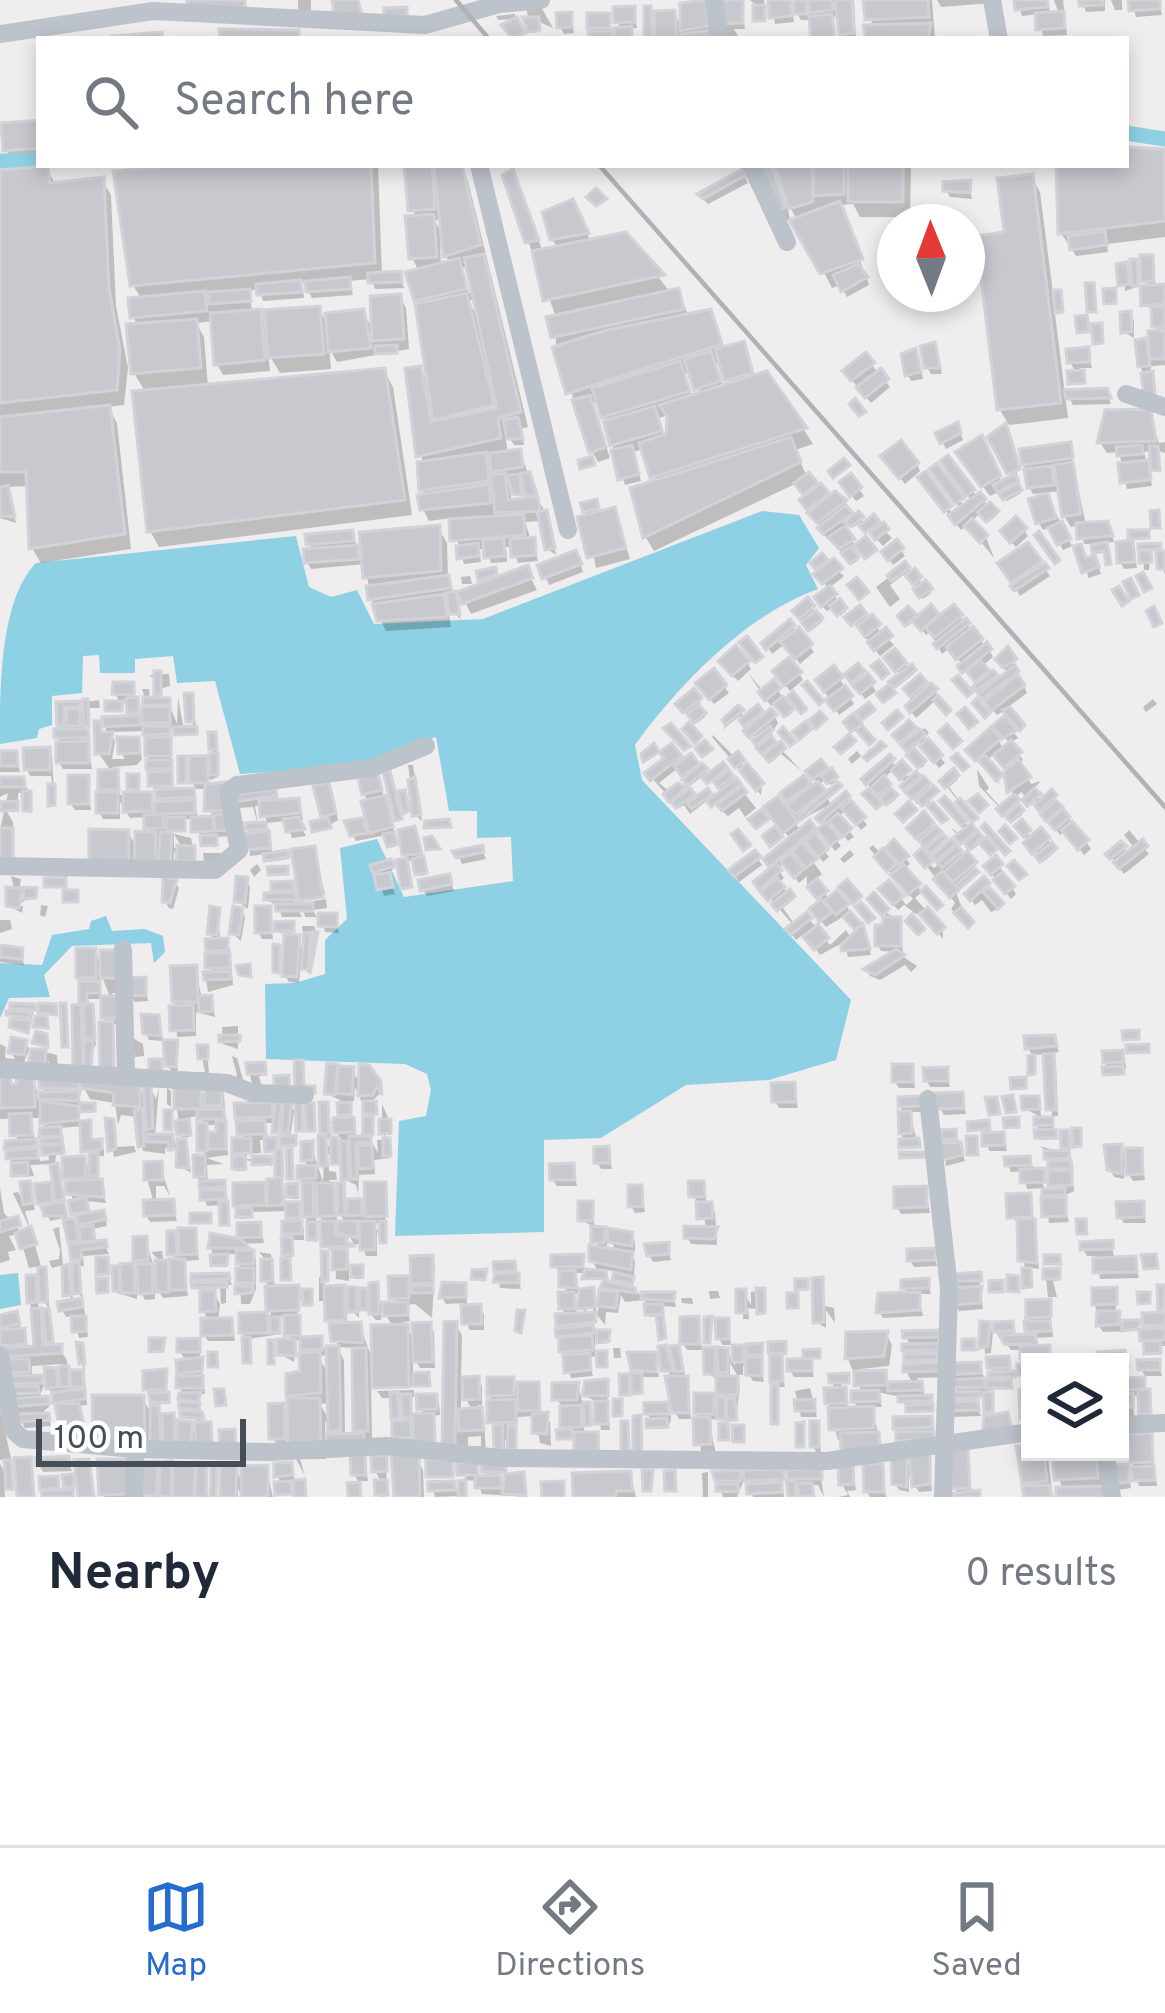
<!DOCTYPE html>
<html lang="en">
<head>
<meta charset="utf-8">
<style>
  :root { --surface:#fff; --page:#f6f6f7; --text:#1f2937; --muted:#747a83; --line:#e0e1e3; --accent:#266bcf }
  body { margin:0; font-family:Overpass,sans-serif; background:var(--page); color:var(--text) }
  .controls { position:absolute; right:36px; bottom:36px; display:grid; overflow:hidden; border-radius:0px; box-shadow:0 6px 18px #0003 }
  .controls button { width:108px; height:108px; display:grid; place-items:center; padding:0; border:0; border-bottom:3px solid var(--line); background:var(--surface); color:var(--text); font:60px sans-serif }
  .compass { position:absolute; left:877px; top:204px; width:108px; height:108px; border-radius:50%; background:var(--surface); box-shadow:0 6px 18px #0003; rotate:359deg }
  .scale { position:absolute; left:36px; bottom:30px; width:210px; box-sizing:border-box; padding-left:12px; border:6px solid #464f58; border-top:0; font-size:33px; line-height:42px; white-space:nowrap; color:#464f58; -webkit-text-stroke:9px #fff; paint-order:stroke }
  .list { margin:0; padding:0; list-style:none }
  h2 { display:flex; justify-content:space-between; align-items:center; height:156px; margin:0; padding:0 48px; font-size:51px }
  h2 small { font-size:39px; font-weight:400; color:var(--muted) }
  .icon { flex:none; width:66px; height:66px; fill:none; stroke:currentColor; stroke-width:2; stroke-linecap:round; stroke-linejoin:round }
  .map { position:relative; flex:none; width:1165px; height:1497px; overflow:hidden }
  .search { position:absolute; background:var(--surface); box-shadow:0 6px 18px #0003; left:36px; right:36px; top:36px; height:132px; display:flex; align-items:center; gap:30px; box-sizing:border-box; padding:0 42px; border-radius:0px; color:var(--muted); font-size:45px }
  .sheet { height:348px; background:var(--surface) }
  nav { display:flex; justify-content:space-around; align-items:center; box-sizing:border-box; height:168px; border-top:3px solid var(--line); background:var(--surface); font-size:33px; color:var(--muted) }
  nav a { display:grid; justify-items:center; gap:6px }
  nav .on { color:var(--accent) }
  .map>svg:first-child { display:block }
</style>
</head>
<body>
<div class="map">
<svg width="1165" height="1497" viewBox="0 0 1165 1497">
  <rect width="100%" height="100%" fill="#efeded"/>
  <!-- water -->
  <g fill="#8ed0e4">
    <path d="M 762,511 L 799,515 L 819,548 L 806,565 L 818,589 C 746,615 680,683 635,745 L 642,780 L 851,1000 L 836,1060 L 769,1080 L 686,1085 L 601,1138 L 544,1140 L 544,1232 L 395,1236 L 399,1121 L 426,1116 L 431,1090 L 427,1074 L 405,1064 L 266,1059 L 265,984 L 295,983 L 325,974 L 325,940 L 347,919 L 340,848 L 377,839 L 404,897 L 513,881 L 511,837 L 477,838 L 477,811 L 449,811 L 436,737 L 353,766 L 240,774 L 215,681 L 177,683 L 173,656 L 135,659 L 135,673 L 100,673 L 99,655 L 83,656 L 82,693 L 52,696 L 52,725 L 39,729 L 37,738 L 0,744 C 0,686 0,600 36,563 L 296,536 L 309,587 L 331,597 L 357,590 L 374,624 L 483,619 Z"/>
    <polygon points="106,916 112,931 145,929 163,936 165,952 154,963 151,943 72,946 44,975 50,997 9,998 0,1018 0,963 42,965 52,935 89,929 91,921"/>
    <polygon points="18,1273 21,1305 0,1309 0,1275"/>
  </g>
  <!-- shadow -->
  <g fill="#0003" fill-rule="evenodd">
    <polygon points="298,0 311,0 311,20 298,13"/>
    <polygon points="750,0 764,0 765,22 757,22 756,5"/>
    <polygon points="771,0 791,0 797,11 797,0 809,0 812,6 812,0 854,0 856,39 845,39 840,16 831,17 836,39 814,39 812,20 801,20 792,4 794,22 775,24"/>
    <polygon points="866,0 932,0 935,39 869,39 873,27"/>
    <polygon points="937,0 992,0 992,3 941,7"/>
    <polygon points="1017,0 1048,0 1050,15 1059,14 1054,0 1063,0 1067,35 1043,36 1038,14 1022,16"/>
    <polygon points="1082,0 1105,0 1105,11 1086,12"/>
    <polygon points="1111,0 1122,0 1122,10 1115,10"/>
    <polygon points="1131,0 1159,0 1162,15 1136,17"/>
    <polygon points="741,2 745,29 734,29 740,39 727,39 723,23"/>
    <polygon points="704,3 713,39 647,39 650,9 653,14 674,13 683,30"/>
    <polygon points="541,7 553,28 539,22 539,32 532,33 526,8"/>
    <polygon points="633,9 637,28 629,28 635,39 594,39 590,28 608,16 612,31 622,30 617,22"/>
    <polygon points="570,15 574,33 564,34 560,27"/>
    <polygon points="496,16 515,14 516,19 498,20"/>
    <polygon points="39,123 39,159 12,161 6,150"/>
    <polygon points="1126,147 1165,151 1165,237 1107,244 1108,252 1076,256 1061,233 1059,165 1126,165"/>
    <polygon points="198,165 378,165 382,275 399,274 404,288 375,289 371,279 349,281 353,295 312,298 302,280 304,298 263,301 259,289 248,291 253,313 260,312 269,328 319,309 329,327 363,312 375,333 400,297 406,308 409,349 337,362 329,348 331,369 280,373 268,353 270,371 223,375 217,364 214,321 196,323 204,337 208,387 384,371 393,387 412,515 159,547 150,531 146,393 134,373 138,326 133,317 142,300 133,285"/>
    <path d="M 407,165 L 459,165 L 468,181 L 528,427 L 521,429 L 524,445 L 514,445 L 504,428 L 508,454 L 520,452 L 535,492 L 513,491 L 509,485 L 512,502 L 537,498 L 550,520 L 556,555 L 547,549 L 542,521 L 525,522 L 538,561 L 518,563 L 513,547 L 506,547 L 507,562 L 491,563 L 486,549 L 479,549 L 481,562 L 464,564 L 451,518 L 429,521 L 423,509 L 420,369 L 431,388 L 417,300 L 419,271 L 412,258 L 415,218 ZM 442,219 L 444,237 L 434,220 ZM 440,246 L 450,263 L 441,265 ZM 469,267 L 474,292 L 469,293 L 461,268 ZM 476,299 L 479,319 L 468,301 ZM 510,398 L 511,403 L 451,421 L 449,413 Z"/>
    <polygon points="758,165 911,165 910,217 860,217 853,204 839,205 869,285 847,297 841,285 832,288 785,197 790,219 781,222"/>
    <polygon points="47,169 56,185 102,180 111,195 116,306 128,368 124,405 108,407 117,423 131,549 41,563 32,548 30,486 6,487 16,523 0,518 0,173"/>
    <polygon points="743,172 748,183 708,204 705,201 701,195"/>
    <polygon points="1031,177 1040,192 1053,293 1060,295 1062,314 1055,314 1068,418 1009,425 1000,410 1007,235"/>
    <polygon points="969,183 972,199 950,197 946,190"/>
    <path d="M 518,184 L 543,252 L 558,249 L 552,239 L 578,214 L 591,242 L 625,236 L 671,293 L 678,291 L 689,317 L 710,313 L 725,350 L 743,345 L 756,378 L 766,375 L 804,430 L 813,444 L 795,450 L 807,477 L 829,499 L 835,495 L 845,502 L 853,519 L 858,515 L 865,525 L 873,519 L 892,538 L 883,546 L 861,522 L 854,527 L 850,524 L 843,528 L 856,547 L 850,550 L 858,560 L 853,564 L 824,535 L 797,483 L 654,551 L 645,536 L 657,483 L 644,449 L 633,452 L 641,481 L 625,485 L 599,401 L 592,404 L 610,458 L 598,462 L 592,451 L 556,349 L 556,317 L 528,241 ZM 722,362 L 730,386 L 725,392 L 715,364 ZM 691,370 L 701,395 L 693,398 L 684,374 ZM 670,415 L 667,446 L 659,418 Z"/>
    <polygon points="1151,258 1156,288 1165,287 1165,365 1151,366 1150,373 1157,402 1147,396 1141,366 1145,342 1153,356 1159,333 1154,311 1144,305"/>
    <polygon points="1136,263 1137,287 1125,291 1126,266 1134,281"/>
    <polygon points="1130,315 1134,321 1134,338 1124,332"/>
    <polygon points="933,345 937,352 942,374 931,374 927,367"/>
    <polygon points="1087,351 1092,368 1080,368 1085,384 1073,385 1076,373 1070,362"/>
    <polygon points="918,358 923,379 911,381 907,374"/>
    <polygon points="872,365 890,387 871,403 850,378"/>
    <polygon points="1066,392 1109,398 1111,404 1073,405"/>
    <polygon points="1149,412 1159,443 1165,442 1165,453 1158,451 1160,471 1154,472 1153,451 1144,452 1152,486 1127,489 1119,452 1107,453 1100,442"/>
    <polygon points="960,432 963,440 946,449 939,435"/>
    <polygon points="1009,433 1021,493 1007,501 1000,491 990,496 965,463 987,450 1002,483 1013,478 991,437"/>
    <polygon points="1069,445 1086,525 1111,531 1114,542 1104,543 1107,552 1096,554 1094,544 1084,544 1080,525 1071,527 1064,516 1061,491 1033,494 1029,487 1024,464"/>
    <polygon points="888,463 917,464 920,471 905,484"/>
    <polygon points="947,469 998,514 989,522 981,513 971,521 986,537 994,558 967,525 961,530 925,484 954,515 961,509 936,476 965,507 972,501"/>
    <polygon points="850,477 864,496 856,501 847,490"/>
    <polygon points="595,503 599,514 614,510 630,559 596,568 585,511"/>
    <polygon points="1051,503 1072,546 1063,550 1051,527 1043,530 1039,523"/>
    <polygon points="438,528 447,543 448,578 461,620 448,606 451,627 386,631 371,599 365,564 311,569 307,562 313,551 309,544 351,533 365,563"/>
    <polygon points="1024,530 1028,536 1016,547 1007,538"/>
    <polygon points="897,544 905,556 893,565 885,553"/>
    <polygon points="1132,544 1137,568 1124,569 1120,562"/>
    <polygon points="1027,546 1050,576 1020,596 1001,563"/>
    <polygon points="1142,546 1160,548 1165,554 1165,575 1159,551 1151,551 1149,570 1144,570"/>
    <polygon points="822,557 844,576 829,588 849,617 859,609 894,645 880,656 845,612 840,616 833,607 827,611 821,605 828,590 814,563"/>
    <polygon points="579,560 583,572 549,585 541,567"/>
    <polygon points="1086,561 1098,565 1101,574 1088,578"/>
    <polygon points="905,565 931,593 923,599 907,572 890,585 900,599 890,607 876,587"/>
    <polygon points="526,569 537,590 471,614 461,594 495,573 496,580"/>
    <polygon points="470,576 472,584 462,584 461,577"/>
    <polygon points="812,608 822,622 811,631 799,618"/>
    <polygon points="930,608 940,619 960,617 990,651 993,657 982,666 998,682 1009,674 1002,666 1008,651 1027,693 1007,708 1022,731 1005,710 997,715 977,692 978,686 950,648 942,654 930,632 926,635 915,620 908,626 900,617 908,610 916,621"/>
    <polygon points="789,623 814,652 800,664 785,644 772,654 765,643"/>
    <polygon points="747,662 751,669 738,681 726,668"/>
    <polygon points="891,664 905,665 915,673 896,688 892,683 901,676"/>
    <polygon points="858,667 876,691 865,699 848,675"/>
    <polygon points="747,672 764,692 778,690 792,713 787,717 775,702 771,706"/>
    <polygon points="714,673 729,693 714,704 703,690"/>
    <polygon points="799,673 803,680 790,691 780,679"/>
    <path d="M 169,674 L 170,686 L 160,689 L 160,701 L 168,701 L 177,724 L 178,697 L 184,730 L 193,729 L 191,696 L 197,731 L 168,729 L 174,792 L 193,791 L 198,819 L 212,818 L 208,789 L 196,789 L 192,782 L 192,759 L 206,759 L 213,772 L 211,736 L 215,735 L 218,777 L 210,780 L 203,769 L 198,771 L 207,787 L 225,785 L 229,792 L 232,836 L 216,837 L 216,847 L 205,847 L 194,819 L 183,819 L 187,828 L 169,828 L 169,834 L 174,834 L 174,848 L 182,848 L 174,834 L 191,838 L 197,867 L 183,867 L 174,851 L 173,873 L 164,870 L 170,871 L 170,865 L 158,860 L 134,861 L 134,876 L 98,876 L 92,864 L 92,832 L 128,832 L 137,849 L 138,834 L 151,834 L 147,817 L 130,818 L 120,802 L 120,819 L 103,819 L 99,812 L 100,772 L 112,772 L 98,753 L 97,724 L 106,735 L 106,719 L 134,719 L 129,701 L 121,704 L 115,694 L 115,685 L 132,685 L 135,715 L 145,731 L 149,710 L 142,689 L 149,689 L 150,701 L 157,701 L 157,681 L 149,675 ZM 146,731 L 151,785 L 158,792 L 159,809 L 150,795 L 139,795 L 137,777 L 130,777 L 134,795 L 120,795 L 113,767 L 137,765 L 142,759 L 138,740 L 120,740 L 124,759 L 112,759 L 115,741 L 110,732 Z"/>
    <polygon points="840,679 854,704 839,715 822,687"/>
    <polygon points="925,684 935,691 949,715 936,700 916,718 912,713 910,696"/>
    <polygon points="1153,699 1157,704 1146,712 1143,707"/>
    <polygon points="99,700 100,708 87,708 86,702"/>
    <polygon points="699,700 705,717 697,723 683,711"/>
    <polygon points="59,704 78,704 82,711 92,769 63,769 59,762"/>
    <polygon points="738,709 745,718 757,709 765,717 775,717 778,723 769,737 802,771 781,754 772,762 740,716 722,730"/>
    <polygon points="1004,720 1018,738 1010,743 1023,760 1018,764 1031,784 1041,781 1032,790 1042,802 1052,794 1091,849 1084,855 1065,831 1060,835 1035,801 1030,806 1022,792 1013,798 1009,772 995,753 986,761 1001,785 973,757 998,740 1004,750 1011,744 1000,733"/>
    <polygon points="925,728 929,733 924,738 945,763 939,768 920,742 911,750 925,765 921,768 899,742"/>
    <polygon points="713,735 762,785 761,795 712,737"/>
    <path d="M 672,747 L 683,763 L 690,758 L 709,776 L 722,766 L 756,808 L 745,817 L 739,808 L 728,816 L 709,799 L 690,814 L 684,805 L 679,808 L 648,774 L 667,760 ZM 678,768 L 691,785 L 704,775 L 724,792 L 712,801 L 707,792 L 696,802 L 678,786 L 670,792 L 659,783 Z"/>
    <polygon points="48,750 52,757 55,807 51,776 30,776 27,770"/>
    <polygon points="857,751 861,756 852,764 848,759"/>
    <polygon points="16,754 20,772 0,772 0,755"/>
    <polygon points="890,758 897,769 912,779 916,775 936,793 929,802 947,823 929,803 917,804 907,789 903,792 906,784 894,769 883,779 896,799 889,805 882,795 875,801 879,810 866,795 872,790 865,780"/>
    <polygon points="820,763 837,780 831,785 826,779 818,785 809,771"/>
    <polygon points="408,765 413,765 422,821 415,815"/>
    <polygon points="977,769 989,788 986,791 1002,809 1013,798 1023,814 1013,822 979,786"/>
    <polygon points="953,772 958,779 949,787 975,822 943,782"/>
    <polygon points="87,778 91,810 75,810 71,804"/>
    <path d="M 804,779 L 811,790 L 818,786 L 831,804 L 795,823 L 801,832 L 810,825 L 817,834 L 825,827 L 819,819 L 846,796 L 867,825 L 861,830 L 846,810 L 838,817 L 854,837 L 848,841 L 833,821 L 826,827 L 841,846 L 835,851 L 821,832 L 815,838 L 829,857 L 823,862 L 809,843 L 803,848 L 822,874 L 815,880 L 829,899 L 846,906 L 866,934 L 871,955 L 848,957 L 844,942 L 820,955 L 805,933 L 796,940 L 789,930 L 794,926 L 757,883 L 773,869 L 767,860 L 797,835 L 794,831 L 788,836 L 771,814 L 791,806 L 784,794 ZM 784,863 L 799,883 L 807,876 L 807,885 L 822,903 L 817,916 L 826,927 L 846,915 L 860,932 L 852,939 L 846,930 L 830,945 L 810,920 L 795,925 L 783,908 L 794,899 L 778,883 L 784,878 L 778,869 Z"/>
    <polygon points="0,780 23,780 31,796 31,813 25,811 25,793 18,793 18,812 7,812 13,822 15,868 0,830 8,793 0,797"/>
    <polygon points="380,784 395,834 396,846 391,848 386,835 356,841 352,834 361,821 373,836 365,794"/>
    <polygon points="274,792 279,803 298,801 303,820 297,820 306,836 292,838 286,821 267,823 262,805 255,806 258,825 253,807 239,808 232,797"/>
    <polygon points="331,792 338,820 316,833 313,825 327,821"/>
    <polygon points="946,809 971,827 995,853 981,842 972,850 950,827 961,835 966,831"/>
    <polygon points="924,816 940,836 927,848 914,835"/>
    <polygon points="266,827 273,856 287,853 289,859 268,862 266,854 250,856 248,829"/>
    <polygon points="1018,827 1033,838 1048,840 1056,851 1043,862"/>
    <polygon points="1129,830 1149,854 1124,874 1109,854 1121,845 1128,854 1135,849 1124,835"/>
    <polygon points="417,836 426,875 419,876 415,860 407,861 405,854"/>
    <polygon points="894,843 910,864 903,869 922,892 915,898 943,929 943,939 921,911 916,914 904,905 898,910 886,896 901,898 906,905 913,899 869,848 873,845 881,854"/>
    <polygon points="951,843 978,870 955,890 970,928 951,909 955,903 918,855 934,868 940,863 936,857"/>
    <polygon points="481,848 486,859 462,864 457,853"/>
    <polygon points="314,849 325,894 301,898"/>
    <polygon points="850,850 854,855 844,863 840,859"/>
    <polygon points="203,853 220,853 222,865 204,863"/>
    <polygon points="755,854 762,865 739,882 732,871"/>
    <polygon points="995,859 1016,894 1011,899 988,869"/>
    <polygon points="390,863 394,869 386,871 395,894 384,896 374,867"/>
    <polygon points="257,864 261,870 254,877 250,870"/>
    <polygon points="11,876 21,879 19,891 26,900 16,906 23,906 22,913 9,906 15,891"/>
    <polygon points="449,877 454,891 427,896 423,890"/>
    <polygon points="246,880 250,887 248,909 237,901"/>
    <polygon points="175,882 179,888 173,909 169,908 165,902"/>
    <polygon points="988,885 1002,907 991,912 982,900 975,905 967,894"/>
    <polygon points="293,886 296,898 292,898 302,917 282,917 278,906 267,900 277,895 274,890"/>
    <polygon points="326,899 327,908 313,910 316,916 335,916 339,933 325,932 321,917 305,917 302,903"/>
    <polygon points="41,905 48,906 45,917 40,915"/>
    <polygon points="874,906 899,920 903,952 881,951 878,945 886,919"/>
    <polygon points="269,909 273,939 262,939 258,932"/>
    <polygon points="218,910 220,941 230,948 233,985 208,992 206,979 212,974 208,942 215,942 210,934"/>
    <polygon points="241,910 245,917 241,941 232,933"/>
    <polygon points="0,920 10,920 12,929 0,933"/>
    <polygon points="292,924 294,938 306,951 307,933 313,943 310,975 301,963 299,983 289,982 285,975 287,932 278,933 274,925"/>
    <polygon points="302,926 314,926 316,931 303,932"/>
    <polygon points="0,948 21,950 24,965 0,962"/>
    <polygon points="94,951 103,968 119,953 120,993 112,993 119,1024 111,1024 116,1085 138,1086 147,1102 150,1087 156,1099 159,1087 155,1137 172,1137 178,1148 165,1148 165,1154 143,1151 138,1117 121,1115 118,1125 115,1103 90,1099 84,1088 110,1084 104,1017 111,999 98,967 102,999 88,999 96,1044 80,1077 79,978"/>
    <polygon points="896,952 917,966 911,972 905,965 880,980 870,976 867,970"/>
    <polygon points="195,968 202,998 211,998 215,1017 196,1012 196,1036 177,1037 175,1001"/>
    <polygon points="144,980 148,1001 135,1002 131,995"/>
    <polygon points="13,1006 34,1009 30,1027 22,1027 28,1033 14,1029"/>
    <polygon points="157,1018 161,1025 163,1041 149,1040 146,1033"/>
    <polygon points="238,1026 238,1049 223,1044 222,1027"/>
    <polygon points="131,1037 143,1044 146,1075 144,1056 135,1057"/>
    <polygon points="1053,1038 1059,1052 1050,1053 1056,1063 1058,1116 1052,1116 1046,1054 1032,1055 1028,1048"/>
    <polygon points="25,1042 29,1049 22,1068 0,1065 0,1044 6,1047 5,1058 15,1059 11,1052"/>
    <polygon points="176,1043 178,1073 154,1077 172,1072 167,1065"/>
    <polygon points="200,1048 207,1050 209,1074 190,1072 205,1072"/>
    <polygon points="44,1052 57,1055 58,1073 48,1061 47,1070 36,1069"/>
    <polygon points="232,1056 237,1058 244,1083 232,1081 237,1075"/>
    <circle cx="1116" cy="1066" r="10"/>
    <path d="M 329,1066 L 352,1070 L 361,1085 L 378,1082 L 383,1091 L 373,1100 L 376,1115 L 369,1116 L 373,1136 L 368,1136 L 378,1153 L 377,1140 L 387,1140 L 382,1133 L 382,1104 L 391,1124 L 391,1135 L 385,1135 L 390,1143 L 390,1158 L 374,1160 L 375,1174 L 359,1175 L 358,1198 L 368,1216 L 384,1185 L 386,1244 L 377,1232 L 377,1256 L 366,1256 L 362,1244 L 354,1244 L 348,1234 L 349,1268 L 362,1270 L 362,1279 L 355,1279 L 349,1268 L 349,1281 L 336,1279 L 335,1252 L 324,1246 L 323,1222 L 316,1209 L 316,1242 L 310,1239 L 300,1178 L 309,1168 L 304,1160 L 311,1145 L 323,1182 L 326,1105 L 330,1121 L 344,1121 L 340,1100 L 327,1094 ZM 355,1087 L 370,1120 L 369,1139 L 357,1139 L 351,1120 L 347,1101 L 354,1101 ZM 330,1121 L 341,1139 L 333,1140 L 334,1155 L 324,1139 L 331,1139 ZM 328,1153 L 335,1165 L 343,1165 L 344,1179 L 356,1185 L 360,1202 L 346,1202 L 342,1186 L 340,1199 L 329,1180 L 337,1180 L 336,1172 L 329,1171 ZM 336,1207 L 346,1224 L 337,1224 ZM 373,1223 L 382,1223 L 383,1240 Z"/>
    <polygon points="911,1067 915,1088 899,1088 895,1082"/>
    <polygon points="265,1068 265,1075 259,1076 263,1092 253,1090 250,1074"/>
    <polygon points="946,1070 950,1087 930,1087 927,1081"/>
    <path d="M 32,1079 L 39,1095 L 47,1095 L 42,1087 L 78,1083 L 81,1106 L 95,1108 L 80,1109 L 80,1124 L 90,1124 L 93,1142 L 104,1149 L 104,1156 L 97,1156 L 98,1182 L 106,1203 L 85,1201 L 90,1215 L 102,1213 L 106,1220 L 107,1226 L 92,1229 L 96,1244 L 104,1244 L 109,1254 L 83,1256 L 84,1266 L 78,1266 L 83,1299 L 72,1286 L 73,1302 L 84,1308 L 88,1337 L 79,1338 L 74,1316 L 66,1317 L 62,1310 L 71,1303 L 68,1268 L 76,1282 L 77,1266 L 68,1226 L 63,1218 L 50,1221 L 34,1176 L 16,1177 L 7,1148 L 18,1143 L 13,1119 L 0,1119 L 0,1080 L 9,1080 L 13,1087 ZM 30,1118 L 43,1118 L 49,1160 L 40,1161 ZM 83,1126 L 92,1174 L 84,1159 L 65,1160 L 76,1217 L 69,1221 L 55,1163 L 56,1155 L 63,1155 L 60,1128 ZM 52,1164 L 55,1184 L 38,1186 L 30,1165 Z"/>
    <polygon points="793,1086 798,1108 779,1108 775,1101"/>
    <polygon points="199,1087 207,1102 220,1088 224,1094 228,1155 206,1158 224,1164 207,1165 208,1184 225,1185 228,1226 223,1224 222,1205 207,1206 197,1176 205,1158 200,1127 219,1137 219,1125 204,1125 200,1115 185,1119 190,1137 181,1137 188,1149 191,1173 179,1166 184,1142 180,1135 177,1108"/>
    <polygon points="167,1088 171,1091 171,1107 167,1104"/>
    <polygon points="961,1095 966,1114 944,1115 940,1108"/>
    <polygon points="919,1099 923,1112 909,1112 919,1148 903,1149 901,1106"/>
    <polygon points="1038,1099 1042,1120 1052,1122 1056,1139 1039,1140 1037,1115 1025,1109"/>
    <polygon points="271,1105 276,1115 280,1105 285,1115 290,1105 294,1111 290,1138 296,1147 283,1145 285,1117 280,1117 278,1135 276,1123 263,1123 268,1140 276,1142 282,1178 278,1153 269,1153 267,1140 260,1140 261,1153 247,1154 247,1159 270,1159 272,1166 245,1160 245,1171 236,1171 235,1153 244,1141 238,1117"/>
    <polygon points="108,1121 116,1128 117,1147 134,1146 136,1152 114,1157"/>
    <polygon points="989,1126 990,1136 1003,1135 1007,1151 989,1151 985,1131 971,1130"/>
    <polygon points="1063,1133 1069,1135 1074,1191 1062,1197 1069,1222 1049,1223 1045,1188 1027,1189 1023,1171 1011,1172 1008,1165 1029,1159 1047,1192 1054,1192 1043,1171 1051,1185 1054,1174 1047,1152 1040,1146 1064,1153"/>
    <polygon points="956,1134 965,1161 946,1166 944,1139"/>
    <polygon points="1120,1147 1128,1161 1140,1151 1145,1180 1133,1181 1124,1166 1124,1179 1114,1177 1110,1169"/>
    <polygon points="608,1149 612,1169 601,1169 597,1162"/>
    <polygon points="160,1164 170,1196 164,1186 156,1186 156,1203 172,1202 177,1221 150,1222 146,1215 154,1203 147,1179"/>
    <polygon points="572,1167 577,1186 557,1186 553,1180"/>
    <polygon points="280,1181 278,1187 284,1187 289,1196 297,1189 298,1199 290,1199 284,1188 285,1205 298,1205 304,1231 304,1240 292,1240 292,1257 286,1257 290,1263 290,1281 284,1279 285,1233 293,1224 288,1211 252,1212 252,1218 240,1219 236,1206 236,1185"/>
    <polygon points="29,1184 35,1210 25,1211 41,1266 29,1268 19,1234 9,1236 16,1250 8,1252 10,1260 0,1263 0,1188 4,1213 22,1233 30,1229 13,1193 18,1192 26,1206 24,1185"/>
    <polygon points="703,1184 707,1205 715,1212 717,1245 691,1244 687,1237 707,1230 700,1203 692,1196"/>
    <polygon points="640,1188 645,1212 635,1213 631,1206"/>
    <polygon points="925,1189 930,1213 901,1214 897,1208"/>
    <polygon points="1030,1196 1039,1269 1027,1267 1027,1289 1020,1223 1010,1217"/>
    <path d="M 591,1204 L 595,1229 L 608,1237 L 606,1251 L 617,1252 L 611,1241 L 631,1235 L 635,1242 L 635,1251 L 628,1250 L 635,1261 L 634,1276 L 629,1274 L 633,1282 L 617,1282 L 617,1272 L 602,1269 L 606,1280 L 586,1280 L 587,1273 L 573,1273 L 579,1292 L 592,1290 L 597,1314 L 606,1280 L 642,1295 L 673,1295 L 676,1307 L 663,1306 L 663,1341 L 659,1316 L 649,1317 L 645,1300 L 625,1302 L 621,1295 L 618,1313 L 606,1312 L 605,1325 L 591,1307 L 586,1310 L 598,1333 L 609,1335 L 609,1343 L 601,1344 L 595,1335 L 595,1354 L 605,1354 L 606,1368 L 600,1366 L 599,1356 L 588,1357 L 593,1376 L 571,1378 L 559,1332 L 567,1317 L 562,1309 L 567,1295 L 562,1273 L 554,1266 L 582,1257 L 585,1273 L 599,1273 L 592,1260 L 599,1250 L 594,1227 L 581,1220 ZM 572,1293 L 582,1294 L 585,1316 L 577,1316 Z"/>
    <polygon points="1142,1204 1146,1223 1124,1223 1120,1217"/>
    <polygon points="260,1225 264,1243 242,1244 256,1259 256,1289 250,1304 241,1304 239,1254 225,1254 227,1267 215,1267 211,1247 244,1243 240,1237"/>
    <polygon points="59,1227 63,1265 52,1268 49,1261 59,1259 60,1250 53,1229"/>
    <polygon points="194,1231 199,1260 183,1261 188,1296 163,1298 155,1285 155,1299 145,1300 137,1285 137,1299 117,1293 118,1269 124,1280 132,1266 141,1281 136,1260 145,1239 158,1280 158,1259 151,1252 162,1251 164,1263 175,1262 170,1234"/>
    <polygon points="1111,1244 1115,1260 1134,1259 1139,1278 1100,1279 1096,1256 1087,1256 1083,1249"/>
    <polygon points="667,1245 671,1260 653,1262 649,1255"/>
    <polygon points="933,1251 937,1266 914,1267 910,1260"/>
    <path d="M 259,1252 L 271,1254 L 275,1289 L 297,1288 L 305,1302 L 301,1296 L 297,1316 L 302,1340 L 320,1339 L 324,1349 L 338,1349 L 344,1360 L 345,1437 L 360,1436 L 355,1348 L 338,1347 L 327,1301 L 319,1301 L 319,1277 L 325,1276 L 327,1254 L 324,1289 L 343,1288 L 350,1301 L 355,1290 L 363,1303 L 365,1291 L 372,1303 L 377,1285 L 381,1305 L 396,1305 L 391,1279 L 414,1279 L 431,1258 L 435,1265 L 432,1318 L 415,1304 L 406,1305 L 410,1321 L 403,1322 L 416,1343 L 430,1325 L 434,1332 L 435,1368 L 420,1368 L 413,1356 L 413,1376 L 429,1378 L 429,1387 L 377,1385 L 377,1390 L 371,1380 L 372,1441 L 333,1450 L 326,1437 L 334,1437 L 325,1421 L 326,1459 L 300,1459 L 305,1476 L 286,1440 L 286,1452 L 272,1438 L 282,1406 L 290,1420 L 289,1395 L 303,1374 L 307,1355 L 297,1339 L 294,1362 L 280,1354 L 291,1342 L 287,1316 L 276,1317 L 280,1334 L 250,1339 L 250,1364 L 246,1362 L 242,1316 L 271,1315 L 264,1258 ZM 359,1302 L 376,1320 L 381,1320 L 381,1307 L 393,1327 L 375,1368 L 360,1325 L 347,1325 L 347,1305 L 359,1318 ZM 329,1355 L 329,1375 L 318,1356 ZM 330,1403 L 330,1421 L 320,1404 Z"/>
    <polygon points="41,1266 48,1276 49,1308 38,1295 39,1311 47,1325 47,1311 51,1317 55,1347 66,1358 70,1373 83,1373 83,1348 87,1405 77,1406 89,1448 73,1443 73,1433 62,1426 49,1388 54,1371 62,1385 62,1364 32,1366 32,1378 44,1385 38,1400 50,1406 44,1411 52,1426 25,1428 16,1413 0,1318 16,1315 28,1349 37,1348 30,1302 34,1278 42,1291"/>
    <polygon points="515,1267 521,1289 500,1288 497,1271"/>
    <polygon points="1060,1274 1060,1280 1053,1281 1057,1297 1048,1297 1046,1279"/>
    <polygon points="228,1276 232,1285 226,1285 226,1303 221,1304 220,1285 198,1286 194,1279"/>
    <polygon points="979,1276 983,1309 959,1311 956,1304 962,1291 955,1280"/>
    <polygon points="821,1281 825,1306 834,1308 835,1323 826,1310 826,1328 816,1322"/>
    <polygon points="927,1281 931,1294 918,1294 923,1316 883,1318 879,1312 909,1295 904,1288"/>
    <polygon points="464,1286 468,1308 480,1307 484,1314 484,1330 469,1330 464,1303 446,1304 442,1298"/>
    <polygon points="1115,1290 1116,1311 1123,1323 1139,1323 1138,1331 1103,1332 1099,1326 1095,1305"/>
    <polygon points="709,1291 718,1291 720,1298 710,1299"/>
    <polygon points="763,1291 765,1310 748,1308 749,1319 743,1319 744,1292 751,1305 751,1292"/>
    <polygon points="214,1293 220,1304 218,1321 231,1321 235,1341 208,1341 204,1335 209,1321 203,1311"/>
    <polygon points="681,1298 692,1298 693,1304 682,1303"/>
    <polygon points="1049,1302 1053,1337 1035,1338 1039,1348 1048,1348 1052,1362 1030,1362 1030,1390 1024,1390 1020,1374 1028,1366 1023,1350 1011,1350 996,1331 1013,1326 1014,1338 1031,1337 1029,1317"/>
    <polygon points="1165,1315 1165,1346 1160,1346 1160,1355 1148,1355 1143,1340 1150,1332 1146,1325"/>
    <polygon points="697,1319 702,1350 687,1350 683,1343"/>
    <polygon points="727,1321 731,1345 723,1345 735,1366 735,1348 743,1350 743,1361 752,1361 749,1355 762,1346 758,1356 764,1382 753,1381 743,1365 743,1375 737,1375 730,1363 730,1379 740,1386 736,1417 708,1420 716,1453 701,1451 697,1413 712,1396 720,1409 723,1400 719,1380 707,1373 713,1350 721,1362 726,1350 719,1339"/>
    <path d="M 455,1324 L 462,1335 L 461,1380 L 478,1379 L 482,1386 L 482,1405 L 478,1405 L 484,1417 L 486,1455 L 451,1458 ZM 461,1391 L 473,1411 L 461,1411 ZM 481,1436 L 481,1446 L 468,1447 L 468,1437 Z"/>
    <polygon points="983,1324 993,1331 991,1353 985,1354"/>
    <polygon points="937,1333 943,1377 917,1378 933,1412 910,1413 901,1397 877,1392 882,1407 871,1407 880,1439 838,1440 828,1403 836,1390 832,1382 848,1378 848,1384 841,1384 849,1410 859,1410 854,1401 862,1393 848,1359 886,1334 892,1345 889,1366 860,1369 860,1374 885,1373 889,1385 913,1384 906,1371 911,1367 905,1350 911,1346 906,1337"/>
    <polygon points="198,1341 205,1394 198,1394 203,1425 213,1432 214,1455 202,1455 194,1441 193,1454 157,1453 149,1440 150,1453 102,1454 142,1398 148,1408 156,1408 146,1389 165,1373 168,1404 155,1404 162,1417 190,1425 198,1438 197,1420 183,1416 185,1396 179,1387 186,1362 180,1351"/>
    <polygon points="784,1344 786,1355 779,1355 785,1387 777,1387 777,1430 771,1345"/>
    <polygon points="613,1348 620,1348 621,1358 614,1358"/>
    <polygon points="665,1348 673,1363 678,1348 682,1355 691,1419 679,1419 675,1412"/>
    <polygon points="655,1355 659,1377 642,1377 641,1394 624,1396 622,1377 637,1376 633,1369"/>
    <polygon points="820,1355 809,1359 814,1377 794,1377 790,1370 809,1362 806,1357"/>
    <polygon points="1008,1359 1011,1389 989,1390 994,1375 990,1367"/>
    <polygon points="1158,1362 1162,1376 1145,1376 1141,1370"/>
    <polygon points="979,1365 992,1397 993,1418 1006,1415 1014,1437 990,1418 987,1393 974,1400 981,1416 952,1417 950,1398 959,1395 950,1374"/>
    <polygon points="512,1380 521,1395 537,1385 542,1416 550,1422 551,1446 540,1443 535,1416 518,1417 515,1451 505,1440 505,1456 497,1449 490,1395"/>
    <polygon points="1143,1380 1153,1420 1142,1413 1141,1395 1131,1396 1135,1419 1120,1439 1120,1398 1129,1397 1125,1389"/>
    <polygon points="606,1382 610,1430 601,1430 597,1402 585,1396"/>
    <polygon points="578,1385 587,1421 590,1407 590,1427 584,1427 584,1435 597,1435 601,1457 577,1440 560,1438 566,1432 563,1406 555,1399"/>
    <polygon points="810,1388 817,1417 801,1417 795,1391"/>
    <path d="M 414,1390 L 414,1397 L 435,1397 L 439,1403 L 440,1415 L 432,1416 L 437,1449 L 399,1444 L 393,1398 L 382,1398 L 377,1391 ZM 410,1397 L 419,1397 L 424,1416 L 413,1417 ZM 398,1398 L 404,1398 L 405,1423 L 398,1423 Z"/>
    <circle cx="660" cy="1418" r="11"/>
    <polygon points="0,1409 11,1458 12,1491 4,1480 5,1497 0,1497 0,1464 9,1479 7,1459 0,1460"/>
    <polygon points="931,1419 935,1433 903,1447 896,1428"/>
    <polygon points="817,1424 821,1452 817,1454 813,1446"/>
    <polygon points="1150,1436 1157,1486 1139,1486 1132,1462"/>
    <polygon points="1030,1448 1048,1459 1053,1497 1027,1497"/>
    <polygon points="966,1452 972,1494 981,1497 951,1497 959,1496 955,1488"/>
    <polygon points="1050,1452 1099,1452 1096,1461 1109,1497 1059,1497 1063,1490"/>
    <polygon points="928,1456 932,1491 919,1492 909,1476 909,1492 899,1490 895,1483 905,1458 914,1472"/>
    <polygon points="364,1457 368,1481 358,1481 354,1474"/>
    <polygon points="385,1458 388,1496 379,1497 382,1483 375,1471"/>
    <polygon points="67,1459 72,1471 43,1472 39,1465"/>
    <polygon points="417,1459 423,1470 424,1497 397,1497"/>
    <polygon points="291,1465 295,1482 277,1491 273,1486 283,1485 277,1476"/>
    <polygon points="476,1465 480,1478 489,1478 485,1471 505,1468 506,1473 497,1473 506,1489 522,1476 527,1497 482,1494 478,1481 463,1480"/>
    <polygon points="142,1466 205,1468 208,1497 104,1497"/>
    <polygon points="851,1467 856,1490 847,1491 850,1497 839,1497 848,1495 842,1484"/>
    <polygon points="881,1467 886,1497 870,1497 867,1492"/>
    <polygon points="1127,1467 1131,1488 1119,1490 1114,1468"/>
    <polygon points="266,1468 273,1497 243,1497 238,1489 238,1497 223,1497 235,1469 244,1484"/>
    <polygon points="708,1472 708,1497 703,1497 702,1473"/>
    <polygon points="781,1472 784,1497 753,1497 747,1473"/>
    <polygon points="820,1472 824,1497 818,1485 811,1485 813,1497 803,1497 800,1485 794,1485 791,1497 789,1484 795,1484 790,1473"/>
    <polygon points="740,1473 744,1479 737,1497 723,1497 718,1479"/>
    <polygon points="630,1474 636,1497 577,1497"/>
    <polygon points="431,1480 456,1480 452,1483 459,1496 435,1497"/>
  </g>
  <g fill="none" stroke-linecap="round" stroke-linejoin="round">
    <!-- canal -->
    <g stroke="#8ed0e4" stroke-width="15">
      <polyline points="1126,133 1165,139"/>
      <polyline points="0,161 39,161"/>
    </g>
  </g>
  <!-- building -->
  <g fill="#c7c9cf" stroke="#d1d3d8" stroke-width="3">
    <rect x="187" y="0" width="58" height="8"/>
    <polygon points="332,0 358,0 362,15 334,13"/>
    <polygon points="706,0 708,26 680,31 680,3"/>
    <polygon points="720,0 743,0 743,23 720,24"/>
    <polygon points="768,0 790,0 792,16 769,18"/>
    <polygon points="794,0 806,0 807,14 794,14"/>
    <polygon points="809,0 832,0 833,10 809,13"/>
    <polygon points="835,0 852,0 854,33 839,35"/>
    <polygon points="863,0 928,0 929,17 865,20"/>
    <polygon points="1014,0 1047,0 1048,7 1015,10"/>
    <polygon points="1079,0 1103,0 1103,5 1079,6"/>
    <polygon points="1128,0 1160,0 1160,9 1129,11"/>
    <rect x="753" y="5" width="12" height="16"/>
    <polygon points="635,6 635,22 614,23 613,7"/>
    <polygon points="644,6 651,6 652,39 644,39"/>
    <polygon points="407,7 407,16 384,16 384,8"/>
    <polygon points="675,10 677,39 655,39 654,11"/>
    <polygon points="1064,11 1065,28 1036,30 1035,13"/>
    <polygon points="572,12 572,27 557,28 556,13"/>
    <rect x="587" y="13" width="23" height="15"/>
    <polygon points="832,14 835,39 811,39 809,16"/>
    <polygon points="517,17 526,33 512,38 501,25"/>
    <polygon points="522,17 539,17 540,30 528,32"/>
    <polygon points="931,23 928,39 866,39 863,25"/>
    <polygon points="632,26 632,39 615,39 614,28"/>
    <polygon points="219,29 299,30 299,39 220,39"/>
    <polygon points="711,30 712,38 681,39 681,34"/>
    <polygon points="588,31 612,31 612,39 590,39"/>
    <polygon points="162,32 163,39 113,39 112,36"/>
    <polygon points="39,120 39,148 3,151 1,123"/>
    <polygon points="1126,147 1165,149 1165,221 1058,234 1056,165 1126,165"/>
    <polygon points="186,165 371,165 375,263 130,286 113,171"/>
    <polygon points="404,165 432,165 435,209 408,211"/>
    <polygon points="434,165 462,165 481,245 443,257"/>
    <polygon points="755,165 771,165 786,207 772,212"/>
    <polygon points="774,165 812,165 813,202 789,209"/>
    <polygon points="814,165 844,165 844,194 813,196"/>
    <rect x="848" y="165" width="55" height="37"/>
    <polygon points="48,166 50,183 104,177 109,288 120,350 117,390 0,403 0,170"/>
    <polygon points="744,168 746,175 703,199 697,194"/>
    <polygon points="513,169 539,240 525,243 502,175"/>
    <polygon points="1033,174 1061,403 997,410 976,236 1004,232 997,178"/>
    <polygon points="971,180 970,193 943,191 943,182"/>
    <polygon points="596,188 607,199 596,206 586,197"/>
    <polygon points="573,199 589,233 550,240 542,212"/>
    <polygon points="840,201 863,259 820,274 789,220"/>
    <polygon points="434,214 437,257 409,259 405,216"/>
    <polygon points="1105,231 1107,245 1070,250 1068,236"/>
    <polygon points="626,232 665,275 543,301 532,251"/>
    <polygon points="484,254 521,412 498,418 501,438 416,457 405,368 421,366 431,422 497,408 464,258"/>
    <polygon points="1140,255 1153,255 1154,281 1141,282"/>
    <polygon points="459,258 467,289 414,301 405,272"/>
    <polygon points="1130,259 1137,259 1138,286 1132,286"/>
    <polygon points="1127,262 1130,284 1118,286 1116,264"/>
    <polygon points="858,264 868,277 841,292 833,275"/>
    <polygon points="401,271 402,282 368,283 368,273"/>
    <polygon points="350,277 351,289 306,292 305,281"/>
    <polygon points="301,280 302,292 257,295 256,284"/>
    <polygon points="1085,283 1094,283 1096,312 1087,312"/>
    <polygon points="1165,284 1165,304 1141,306 1140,286"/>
    <polygon points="679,288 684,309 551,338 546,317"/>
    <polygon points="1116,288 1116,303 1104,304 1103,289"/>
    <polygon points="250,289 251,301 209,304 208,292"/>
    <polygon points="1053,290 1061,290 1063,312 1055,313"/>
    <polygon points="205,291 207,311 130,318 128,298"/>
    <polygon points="467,293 494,405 433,420 415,304"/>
    <polygon points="401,294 404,339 372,341 370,296"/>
    <polygon points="320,306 324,354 268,358 264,310"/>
    <polygon points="1165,306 1165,327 1152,327 1151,307"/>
    <polygon points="261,309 265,360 214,365 210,313"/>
    <polygon points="364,309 371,348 328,352 325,313"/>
    <polygon points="711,309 722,344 566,394 552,347 607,330"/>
    <polygon points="1131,311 1132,332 1121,333 1120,312"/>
    <polygon points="1087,315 1089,332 1077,333 1075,316"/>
    <polygon points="197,319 201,368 131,374 126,324"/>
    <polygon points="1102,323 1103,343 1093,344 1091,324"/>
    <polygon points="1165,330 1165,359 1150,359 1148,331"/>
    <polygon points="1146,338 1150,366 1138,367 1135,340"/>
    <polygon points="744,341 753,373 724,381 715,349"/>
    <polygon points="935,342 940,368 924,368 920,346"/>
    <polygon points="397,345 397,353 375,354 375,346"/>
    <polygon points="1089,347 1090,362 1067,363 1066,349"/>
    <polygon points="916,348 921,372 905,376 901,354"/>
    <polygon points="711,351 721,381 694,390 684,359"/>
    <polygon points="866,352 875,363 851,381 842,371"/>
    <polygon points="680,361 690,391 601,418 592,388"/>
    <polygon points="385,368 405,500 147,532 132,391"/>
    <polygon points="881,368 889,379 865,398 856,387"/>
    <polygon points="1084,370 1085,383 1068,384 1067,371"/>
    <polygon points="767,371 807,428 650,478 639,443 666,434 667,416 659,405"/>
    <polygon points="1153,371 1155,395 1144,397 1141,373"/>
    <polygon points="1107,388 1111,398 1066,399 1064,390"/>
    <polygon points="590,395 606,447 589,453 572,400"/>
    <polygon points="855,398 866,412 859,416 849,404"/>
    <polygon points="110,405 125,534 29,549 26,472 0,472 0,417"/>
    <polygon points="655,406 662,431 610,446 603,421"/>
    <polygon points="1151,409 1156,441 1097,443 1105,410"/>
    <polygon points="518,417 523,439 507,439 503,420"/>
    <polygon points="958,422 961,433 940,444 935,433"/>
    <polygon points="1006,423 1020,469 1007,474 987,437"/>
    <polygon points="982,435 1001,476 981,487 955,452"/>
    <polygon points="791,437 801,462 643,538 630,488"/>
    <polygon points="901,440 919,463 899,479 880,456"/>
    <polygon points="1071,442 1073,458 1022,465 1019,449"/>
    <polygon points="632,445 639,474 618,480 611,450"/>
    <polygon points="1142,445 1143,454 1117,456 1116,447"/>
    <polygon points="1149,446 1158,446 1160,470 1151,470"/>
    <polygon points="521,449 523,467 491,472 489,453"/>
    <polygon points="486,452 489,481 419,491 417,462"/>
    <polygon points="948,455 975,490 966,496 940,461"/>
    <polygon points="592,456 595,465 580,469 578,460"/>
    <polygon points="844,458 850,465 833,478 828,471"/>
    <polygon points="1149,460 1151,480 1120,483 1118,463"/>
    <polygon points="1073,462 1081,514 1062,517 1054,465"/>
    <polygon points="937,463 964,498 955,504 929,469"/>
    <polygon points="1052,466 1054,485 1027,488 1024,469"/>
    <polygon points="926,471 952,506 944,512 917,477"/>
    <polygon points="530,472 537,495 525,496 521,473"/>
    <polygon points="809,472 818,483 803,495 794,483"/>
    <polygon points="505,473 508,500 538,497 540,511 495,513 491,475"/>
    <polygon points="851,473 862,487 850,497 839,482"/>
    <polygon points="519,474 522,495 512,494 507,475"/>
    <polygon points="1015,474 1019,481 997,492 993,485"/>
    <polygon points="821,483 829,493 807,510 799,500"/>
    <polygon points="1018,483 1022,490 1003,500 999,494"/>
    <polygon points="489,484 491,503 420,510 417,495"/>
    <polygon points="8,485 15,517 0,516 0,487"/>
    <polygon points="835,491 847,500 817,523 807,513"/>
    <polygon points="980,492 986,499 955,525 948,515"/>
    <polygon points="1048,493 1056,518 1036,524 1028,499"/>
    <polygon points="597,499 599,508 583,512 580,503"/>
    <polygon points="990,502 999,511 986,522 977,512"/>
    <polygon points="846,505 853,513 823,534 817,528"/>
    <polygon points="615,507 626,548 587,558 577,517"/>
    <polygon points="547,510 555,548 545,550 537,512"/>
    <polygon points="1159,510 1160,528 1151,528 1150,511"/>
    <polygon points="859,511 864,517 851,527 844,522"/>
    <polygon points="524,514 525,535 450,541 449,519"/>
    <polygon points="874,514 880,522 865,533 859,526"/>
    <polygon points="1016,516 1027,528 1010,543 1000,531"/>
    <polygon points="972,518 988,535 980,543 964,526"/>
    <polygon points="1062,521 1071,539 1057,545 1048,528"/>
    <polygon points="1108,521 1113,536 1077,539 1076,523"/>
    <polygon points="884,522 889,529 875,540 870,533"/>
    <polygon points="440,525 441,571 363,578 359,532"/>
    <polygon points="845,526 855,539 839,549 828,537"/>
    <polygon points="353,530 354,541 306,545 305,534"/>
    <polygon points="1128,530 1149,530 1149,538 1128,539"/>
    <polygon points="1039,531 1060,560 1055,564 1034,535"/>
    <polygon points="866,536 877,550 865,559 854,545"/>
    <polygon points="535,537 536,555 511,557 510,539"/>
    <polygon points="504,538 505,556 484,558 483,540"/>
    <polygon points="897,539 904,548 888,561 881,552"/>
    <polygon points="1133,540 1135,562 1117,563 1116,542"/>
    <polygon points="1028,542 1042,561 1011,583 997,563"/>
    <polygon points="1107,542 1111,564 1106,565 1104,550 1092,553 1091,545"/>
    <polygon points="478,543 479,556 457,559 456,546"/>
    <polygon points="1161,543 1161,549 1138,550 1138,544"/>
    <polygon points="1081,544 1086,558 1095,555 1099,567 1082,573 1073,546"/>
    <polygon points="358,545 359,559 304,563 303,549"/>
    <polygon points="851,546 859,557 850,564 841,553"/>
    <polygon points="576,550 582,564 542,579 537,565"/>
    <polygon points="1139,551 1151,551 1152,562 1139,563"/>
    <polygon points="1156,551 1165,551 1165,569 1157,569"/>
    <polygon points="822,553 828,560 815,569 810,563"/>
    <polygon points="834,558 843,568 822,584 813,574"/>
    <polygon points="905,561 910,567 891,581 887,575"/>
    <polygon points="1045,563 1049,568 1014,591 1010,586"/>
    <polygon points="528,565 533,578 462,604 457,592"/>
    <polygon points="496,567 497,574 478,581 476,571"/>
    <polygon points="915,568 922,577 913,585 905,575"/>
    <polygon points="1143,572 1152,588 1144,592 1136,576"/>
    <polygon points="449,575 451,588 368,600 366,586"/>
    <polygon points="857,577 869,592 859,600 847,585"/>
    <polygon points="1131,578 1139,595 1131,599 1123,582"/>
    <polygon points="926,580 933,589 919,598 913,589"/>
    <polygon points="830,585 837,594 821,607 814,597"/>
    <polygon points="1119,586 1129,601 1122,606 1112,590"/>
    <polygon points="456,591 460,614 449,614 446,593"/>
    <polygon points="444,594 447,617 377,621 372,604"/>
    <polygon points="808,597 815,606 799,619 792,611"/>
    <polygon points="840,598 847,608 837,616 829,606"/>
    <polygon points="931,604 939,614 921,631 912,621"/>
    <polygon points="954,604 963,615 934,638 925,627"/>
    <polygon points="860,605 867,614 851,626 844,617"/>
    <polygon points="908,606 917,615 905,626 897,616"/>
    <polygon points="1154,606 1162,623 1154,627 1146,611"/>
    <polygon points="816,610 823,618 808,631 801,622"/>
    <polygon points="872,614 881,624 865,637 857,626"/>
    <polygon points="966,618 970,623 937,649 933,644"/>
    <polygon points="790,619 795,625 766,650 761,643"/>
    <polygon points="973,626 983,639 956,660 946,647"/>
    <polygon points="799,627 813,644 795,659 780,642"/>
    <polygon points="886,627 893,636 874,651 867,642"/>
    <polygon points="747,636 763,657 755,663 739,642"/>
    <polygon points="987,642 992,649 962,673 957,666"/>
    <polygon points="736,645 750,661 732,676 718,661"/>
    <polygon points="1008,646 1017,659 1003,668 995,659"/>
    <polygon points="895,648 907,663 895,672 883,657"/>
    <polygon points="789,657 802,672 784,686 772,671"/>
    <polygon points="879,660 889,673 882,679 871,666"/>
    <polygon points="980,660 989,670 975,682 966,671"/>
    <polygon points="858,663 865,671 851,683 844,674"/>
    <polygon points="912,664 916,670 893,688 888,682"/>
    <polygon points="834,665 843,677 824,692 815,680"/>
    <polygon points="1015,665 1019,671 982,699 978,694"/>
    <polygon points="714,668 727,685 709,700 695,683"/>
    <polygon points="993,670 998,675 976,691 972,687"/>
    <rect x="154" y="671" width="7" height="24"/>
    <polygon points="868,673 875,682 860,694 852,685"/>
    <polygon points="920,674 927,682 910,697 903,689"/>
    <polygon points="958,675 973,692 967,697 952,680"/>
    <polygon points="1018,675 1025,685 991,711 984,701"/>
    <polygon points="774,679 781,688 765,701 758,692"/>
    <polygon points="807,681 824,701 819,705 802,685"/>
    <polygon points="113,682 134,682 134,695 112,694"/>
    <polygon points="931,683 938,689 910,713 905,706"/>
    <polygon points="889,684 896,693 883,703 876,694"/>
    <polygon points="845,685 853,696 834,711 825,700"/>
    <polygon points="694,688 702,698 683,713 675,704"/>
    <polygon points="793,691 807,709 801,714 787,697"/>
    <polygon points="184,693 193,693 194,722 186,722"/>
    <polygon points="938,695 951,710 946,715 933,700"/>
    <polygon points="783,696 794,709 784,717 773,704"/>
    <polygon points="138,697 139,713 127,713 126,698"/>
    <polygon points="143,697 170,698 170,705 143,705"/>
    <polygon points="977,698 990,713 985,718 972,703"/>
    <polygon points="83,699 88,699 89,726 83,726"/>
    <polygon points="80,701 80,707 64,707 64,726 57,726 56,702"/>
    <polygon points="105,701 123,701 122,711 105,711"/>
    <polygon points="869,702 875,710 862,720 856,712"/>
    <polygon points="758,704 763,711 744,727 739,720"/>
    <polygon points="699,705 706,713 694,723 687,714"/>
    <polygon points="738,705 744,710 725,725 722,720"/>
    <rect x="142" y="707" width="28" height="16"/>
    <polygon points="965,707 978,722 969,729 957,714"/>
    <polygon points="1010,707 1025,725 1020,731 1002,710"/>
    <polygon points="771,708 777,715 749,738 743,731"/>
    <polygon points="66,709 80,709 80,726 67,726"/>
    <polygon points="897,710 903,717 888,730 882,723"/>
    <polygon points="820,711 827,719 816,729 809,720"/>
    <polygon points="854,713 862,724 851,732 843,722"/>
    <polygon points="140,715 140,725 103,727 102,717"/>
    <polygon points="1004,716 1017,730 1004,738 992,726"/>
    <polygon points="909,720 917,728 899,743 892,735"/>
    <polygon points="94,721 101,721 101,732 113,732 109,754 95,754"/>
    <polygon points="806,721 812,729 799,740 792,732"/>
    <polygon points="689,722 702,736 695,744 682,729"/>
    <polygon points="671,723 691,746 684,750 663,728"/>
    <polygon points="947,724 962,741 953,749 938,732"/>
    <polygon points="862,725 875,740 869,745 856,730"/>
    <polygon points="143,726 170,726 170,734 143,735"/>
    <polygon points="197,726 197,734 174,735 173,727"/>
    <polygon points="770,726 773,730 756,745 752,740"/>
    <polygon points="783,727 796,742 790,746 778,732"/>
    <polygon points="991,727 1001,739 975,761 965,750"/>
    <polygon points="54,729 88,729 89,738 54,738"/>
    <polygon points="920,729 926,735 906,751 901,745"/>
    <polygon points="208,732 216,732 217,750 209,750"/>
    <polygon points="849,734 856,741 841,754 834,747"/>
    <polygon points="771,735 776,742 762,754 756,748"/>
    <polygon points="117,737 139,737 140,753 118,754"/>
    <polygon points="171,737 171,756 145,756 145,738"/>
    <polygon points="928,738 943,755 934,763 919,746"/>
    <polygon points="705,740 713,749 702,757 695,748"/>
    <polygon points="1011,740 1022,752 1004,768 993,755"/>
    <polygon points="89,741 89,763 56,763 56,742"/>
    <polygon points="781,741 786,748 769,762 763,755"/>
    <polygon points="881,741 886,746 867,761 863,757"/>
    <polygon points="654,743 659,752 643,762 641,754"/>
    <polygon points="672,743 682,756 650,781 644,773 664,758 659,752"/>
    <polygon points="50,747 50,770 24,770 23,748"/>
    <polygon points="914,748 926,761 918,768 906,755"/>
    <polygon points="0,751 17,751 18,766 0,766"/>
    <polygon points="738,751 745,760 735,768 728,759"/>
    <polygon points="218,753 218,775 210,775 209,754"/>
    <polygon points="691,753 699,764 682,777 674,766"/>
    <polygon points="957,753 969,766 963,771 951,758"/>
    <polygon points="890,754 895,759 866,785 861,779"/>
    <polygon points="985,755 1003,775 996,781 978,760"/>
    <rect x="178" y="756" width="8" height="27"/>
    <polygon points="189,756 207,756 208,783 189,783"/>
    <polygon points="821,759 828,768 812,780 805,771"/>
    <polygon points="1018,759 1031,777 1007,793 1004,772"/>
    <rect x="146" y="760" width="26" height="9"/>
    <polygon points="902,760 911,770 900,780 891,770"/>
    <polygon points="723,762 728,768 707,784 702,778"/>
    <polygon points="702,763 708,769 688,785 682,780"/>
    <polygon points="747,763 764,783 756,791 739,770"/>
    <polygon points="832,768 838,777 827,784 821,776"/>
    <polygon points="954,768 959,775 945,788 939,781"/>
    <polygon points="118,769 119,790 98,790 98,770"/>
    <polygon points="729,770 734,776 718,788 714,782"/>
    <polygon points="172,771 172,786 148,786 148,772"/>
    <polygon points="390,771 402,819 395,821 383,772"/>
    <polygon points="916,771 921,776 903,790 900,786"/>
    <rect x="127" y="774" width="12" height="15"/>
    <polygon points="378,774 382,790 362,795 358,778"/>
    <rect x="68" y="775" width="21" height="29"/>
    <polygon points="804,775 811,784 786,802 780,793"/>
    <polygon points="884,775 891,784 877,796 870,788"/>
    <polygon points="924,776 930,783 912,799 905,792"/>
    <polygon points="0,777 24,777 25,787 0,787"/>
    <polygon points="415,777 421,815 412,816 408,780"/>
    <polygon points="737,778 741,784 711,807 707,801"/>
    <polygon points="818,781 826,791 795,814 787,805"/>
    <polygon points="227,782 227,811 204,811 205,784"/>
    <polygon points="329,782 336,813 321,817 313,786"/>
    <polygon points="838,782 842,786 801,820 798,816"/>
    <polygon points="678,783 686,787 669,802 663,794"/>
    <polygon points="48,784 55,784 55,805 48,806"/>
    <polygon points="933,785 939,791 922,806 916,799"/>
    <polygon points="742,786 747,792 722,811 717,805"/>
    <polygon points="194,788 195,797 156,799 155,789"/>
    <polygon points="690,788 695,794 676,808 671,802"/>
    <polygon points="708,788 712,794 692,809 687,803"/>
    <polygon points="891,788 898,795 886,805 880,798"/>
    <polygon points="1034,788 1041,794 1027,806 1022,800"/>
    <polygon points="276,789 277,796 232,802 231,795"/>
    <polygon points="868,789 882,804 876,809 862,794"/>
    <polygon points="1052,789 1057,795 1039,811 1034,805"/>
    <polygon points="405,790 409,811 403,814 398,791"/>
    <polygon points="22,791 31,791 31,811 23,811"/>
    <polygon points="846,791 850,796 820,823 815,818"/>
    <rect x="96" y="792" width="22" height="21"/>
    <polygon points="123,792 152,792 152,811 123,812"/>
    <polygon points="978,794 988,805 979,813 968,801"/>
    <polygon points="1014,794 1020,800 1002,816 996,809"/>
    <polygon points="386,795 393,827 369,833 361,801"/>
    <polygon points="778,796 798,822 783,833 763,807"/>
    <polygon points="945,796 967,821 961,826 939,801"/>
    <polygon points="299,798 301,813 260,817 259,801"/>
    <polygon points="960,798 978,818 972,822 955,802"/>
    <polygon points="195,800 195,813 154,814 154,802"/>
    <polygon points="851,800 866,817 856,825 841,808"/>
    <polygon points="1056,800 1063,807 1046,821 1040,814"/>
    <polygon points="18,801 18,810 1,811 1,802"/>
    <polygon points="909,801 917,810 903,822 895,814"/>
    <polygon points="933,802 948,819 942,823 927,806"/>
    <polygon points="1019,804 1024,810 1011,822 1005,816"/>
    <polygon points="762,809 769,819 756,829 748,819"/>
    <polygon points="1063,809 1070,817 1055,830 1048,822"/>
    <polygon points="924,811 934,823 916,839 906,828"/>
    <polygon points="838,813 852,828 843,837 829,821"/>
    <polygon points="163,814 164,828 144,829 144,815"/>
    <polygon points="230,814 230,830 215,831 214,815"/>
    <polygon points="213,816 213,831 191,832 191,817"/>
    <rect x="167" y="817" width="18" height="14"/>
    <polygon points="299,817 305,829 286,832 283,819"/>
    <polygon points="328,818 331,828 312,832 310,822"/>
    <polygon points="363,818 367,833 350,836 344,821"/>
    <polygon points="449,819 451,827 424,828 425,821"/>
    <polygon points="1022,819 1031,830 1024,837 1014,826"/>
    <polygon points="810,820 816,828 769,867 763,859"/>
    <polygon points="1072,821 1089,840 1078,850 1061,830"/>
    <polygon points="266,822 267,829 246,830 245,823"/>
    <polygon points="826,822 840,838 830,846 817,830"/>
    <polygon points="971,823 977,830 961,844 954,837"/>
    <polygon points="985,823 1010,851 1005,855 981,827"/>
    <polygon points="1005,825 1017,838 1010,844 999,831"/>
    <polygon points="415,826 422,854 402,855 398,830"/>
    <polygon points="775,826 783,837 770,847 762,836"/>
    <polygon points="936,826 942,832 924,847 919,841"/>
    <polygon points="1041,827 1050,838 1032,854 1023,843"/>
    <rect x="0" y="828" width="13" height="34"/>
    <polygon points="89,829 129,830 129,866 89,865"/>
    <polygon points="738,829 751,845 743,851 731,834"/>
    <polygon points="135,831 156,832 155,867 134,867"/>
    <polygon points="269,831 271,848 243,850 242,834"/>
    <polygon points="978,831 983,837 969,850 964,843"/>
    <polygon points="160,832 172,833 170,867 158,867"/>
    <polygon points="394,832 398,844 387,847 383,834"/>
    <polygon points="815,833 828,849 818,857 805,841"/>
    <polygon points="943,834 947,838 930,854 926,849"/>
    <polygon points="200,835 217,835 217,845 201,846"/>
    <polygon points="432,836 440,849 426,850 424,838"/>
    <polygon points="986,837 997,849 990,855 979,843"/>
    <polygon points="894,839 909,856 899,864 885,848"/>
    <polygon points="951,839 956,844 936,861 932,856"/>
    <polygon points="1143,839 1148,846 1119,869 1113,862"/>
    <polygon points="1121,841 1127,846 1110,859 1105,854"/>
    <polygon points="802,842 817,859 806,868 792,851"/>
    <polygon points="1052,842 1057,848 1040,862 1035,856"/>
    <polygon points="177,845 195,846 195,861 176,861"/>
    <polygon points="483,845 484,852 456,858 452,851"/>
    <polygon points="957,845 962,851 942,868 937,863"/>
    <polygon points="315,846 323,897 299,901 291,849"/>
    <polygon points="883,848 897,864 887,872 874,857"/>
    <polygon points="922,848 933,861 925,868 914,855"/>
    <polygon points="288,850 289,857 264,861 263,854"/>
    <polygon points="755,850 761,857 734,877 728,870"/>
    <polygon points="967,851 977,862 953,882 944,872"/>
    <polygon points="790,853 804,869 794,878 780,861"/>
    <polygon points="996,855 1003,864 991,875 983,866"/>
    <polygon points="424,856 427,873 415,875 412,859"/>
    <polygon points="407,858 412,887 401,889 396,860"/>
    <polygon points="391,859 396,866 373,873 370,865"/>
    <polygon points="1014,860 1027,874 1019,880 1007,866"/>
    <polygon points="776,863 782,870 759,890 753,882"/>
    <polygon points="903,864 921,884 908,895 890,875"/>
    <polygon points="288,866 288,874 268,875 267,867"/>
    <polygon points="975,868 979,872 959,889 956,885"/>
    <polygon points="942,871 959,890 950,898 933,879"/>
    <polygon points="390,872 393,887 377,890 374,875"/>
    <polygon points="1002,872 1015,886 1005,894 993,880"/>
    <polygon points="450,874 452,884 420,891 418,880"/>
    <polygon points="236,876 248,877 245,903 234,902"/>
    <polygon points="984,876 990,883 970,901 964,894"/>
    <polygon points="66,877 66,887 44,887 44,878"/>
    <polygon points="163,877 177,879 170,903 162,902"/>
    <polygon points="777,878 785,887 768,901 760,892"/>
    <polygon points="817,878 828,891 817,899 807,887"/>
    <polygon points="847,879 862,896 853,904 838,887"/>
    <polygon points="889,880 904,896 893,905 878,889"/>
    <polygon points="293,881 294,890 271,891 271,882"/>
    <polygon points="926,886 943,905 937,910 920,891"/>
    <polygon points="6,887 22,888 19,908 6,906"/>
    <polygon points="24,887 37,888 36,898 23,899"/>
    <polygon points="989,887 1004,903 998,909 983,892"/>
    <polygon points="790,889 795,896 777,911 771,904"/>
    <rect x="63" y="890" width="15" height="12"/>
    <polygon points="837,890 849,904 836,915 824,901"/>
    <polygon points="296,892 296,900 264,900 264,893"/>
    <polygon points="874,892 889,909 882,916 867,899"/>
    <polygon points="821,899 832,912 820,922 809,909"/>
    <polygon points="861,902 875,918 868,923 855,907"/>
    <polygon points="313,903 313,911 276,911 275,904"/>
    <polygon points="210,906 220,908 217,935 207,934"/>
    <polygon points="233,906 243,908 239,935 229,934"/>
    <rect x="255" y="906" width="16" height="27"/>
    <polygon points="928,907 945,927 937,934 919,914"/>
    <polygon points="961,907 974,922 968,928 954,913"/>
    <polygon points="850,911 862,924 855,930 843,917"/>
    <polygon points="807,912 812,918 791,935 785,929"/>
    <polygon points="318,913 337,913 337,927 318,926"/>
    <polygon points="912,914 925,929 918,935 905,921"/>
    <polygon points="883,917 901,917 901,946 875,946 875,925 883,925"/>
    <polygon points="294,921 294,931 274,931 274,922"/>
    <polygon points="818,924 829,938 814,950 803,937"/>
    <polygon points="863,924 870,949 841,951 841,945"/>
    <polygon points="314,931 318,932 310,974"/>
    <polygon points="304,933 311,933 308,969 301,969"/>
    <polygon points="284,934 300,935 297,977 282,976"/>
    <polygon points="228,938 228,950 206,951 205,939"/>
    <polygon points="273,944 280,945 279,973 273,972"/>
    <polygon points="0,945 23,948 22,959 0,957"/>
    <rect x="76" y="948" width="20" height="30"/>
    <polygon points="896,949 905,955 875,975 863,969"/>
    <rect x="100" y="950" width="21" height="28"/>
    <rect x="205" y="953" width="25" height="15"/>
    <polygon points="250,964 251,977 239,975 236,966"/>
    <polygon points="197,965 198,1002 172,1002 170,966"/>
    <polygon points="230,971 231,979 204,980 203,972"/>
    <polygon points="146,977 146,995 129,996 127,978"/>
    <polygon points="79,981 100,981 100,993 87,993 87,1004 79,1004"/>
    <polygon points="212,995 213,1011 199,1012 198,996"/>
    <rect x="101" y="996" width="16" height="22"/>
    <polygon points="10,1003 35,1004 36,1010 10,1009"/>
    <polygon points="39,1003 56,1004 57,1015 38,1013"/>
    <polygon points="60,1003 66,1003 68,1047 62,1047"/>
    <polygon points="81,1004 83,1070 73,1071 72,1005"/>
    <polygon points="83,1004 93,1004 95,1038 85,1039"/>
    <polygon points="193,1005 194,1030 170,1031 169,1006"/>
    <polygon points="6,1011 31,1012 30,1018 6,1015"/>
    <polygon points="141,1014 159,1015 161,1036 143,1034"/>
    <polygon points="35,1016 47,1016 48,1028 33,1027"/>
    <polygon points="10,1019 31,1020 28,1033 9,1027"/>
    <polygon points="113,1021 114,1074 100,1073 99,1022"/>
    <polygon points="1139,1030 1139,1039 1123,1040 1122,1031"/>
    <polygon points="36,1031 47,1034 48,1047 32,1043"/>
    <polygon points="219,1035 240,1035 240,1041 219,1042"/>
    <polygon points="1055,1035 1057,1046 1025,1049 1024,1036"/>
    <polygon points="11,1037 27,1040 24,1055 8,1053"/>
    <polygon points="84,1040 93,1041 91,1069 84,1069"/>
    <polygon points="163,1040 178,1040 176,1067 165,1066"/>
    <polygon points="1149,1044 1149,1052 1127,1053 1126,1045"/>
    <polygon points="197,1045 208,1045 208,1059 198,1059"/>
    <polygon points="30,1049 46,1049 45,1064 29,1063"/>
    <polygon points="1123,1050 1124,1062 1103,1063 1102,1051"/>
    <polygon points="1043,1054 1054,1054 1056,1110 1046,1110"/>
    <polygon points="1035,1055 1035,1074 1028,1075 1028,1056"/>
    <rect x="149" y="1059" width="13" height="16"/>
    <polygon points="294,1060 303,1060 304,1086 315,1086 315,1093 295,1093"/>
    <polygon points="265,1062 266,1074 247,1074 246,1063"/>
    <polygon points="327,1063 338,1064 335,1095 324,1094"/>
    <polygon points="359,1064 369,1065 381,1081 382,1095 377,1086 373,1095 358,1096"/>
    <rect x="892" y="1064" width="21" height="18"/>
    <polygon points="339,1066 354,1067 352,1095 336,1093"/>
    <polygon points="1123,1066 1124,1074 1103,1075 1102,1067"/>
    <polygon points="948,1067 948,1081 924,1081 923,1068"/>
    <polygon points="289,1075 290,1092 274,1093 274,1076"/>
    <polygon points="34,1076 35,1107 0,1108 0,1077 10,1077 11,1084 17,1084 16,1077"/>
    <polygon points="1026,1077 1026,1088 1011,1089 1010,1078"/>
    <polygon points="39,1078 80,1080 78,1089 39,1088"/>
    <polygon points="80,1080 140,1083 140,1107 113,1105 114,1093 81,1088"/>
    <polygon points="795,1082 796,1102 772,1102 771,1083"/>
    <polygon points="151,1084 153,1128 146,1130 143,1085"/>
    <rect x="174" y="1084" width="27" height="25"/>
    <polygon points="205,1085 222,1085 222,1106 204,1106"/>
    <polygon points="80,1091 78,1101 38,1099 38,1092"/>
    <polygon points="963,1092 964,1108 937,1109 936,1093"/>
    <polygon points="1013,1095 1016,1112 1006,1113 1002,1097"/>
    <polygon points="921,1096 921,1106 898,1107 898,1097"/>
    <polygon points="1021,1096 1039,1096 1040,1109 1022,1110"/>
    <polygon points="985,1097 997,1097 1000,1114 989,1115"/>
    <polygon points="40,1101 78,1106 79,1120 40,1124"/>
    <polygon points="363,1101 376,1101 377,1114 363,1114"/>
    <polygon points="272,1102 273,1117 235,1118 234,1103"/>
    <polygon points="275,1102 282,1102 278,1133 272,1133"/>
    <polygon points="283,1102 292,1102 288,1133 281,1133"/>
    <polygon points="319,1102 328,1102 329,1133 320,1133"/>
    <polygon points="351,1102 351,1115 338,1115 337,1103"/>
    <polygon points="80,1103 95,1103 95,1111 80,1112"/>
    <polygon points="295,1103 302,1103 303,1131 296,1131"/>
    <polygon points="305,1103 314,1103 315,1131 306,1131"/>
    <polygon points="143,1109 144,1146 138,1147 134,1110"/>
    <rect x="197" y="1109" width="27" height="10"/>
    <rect x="164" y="1110" width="8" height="20"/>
    <polygon points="898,1111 911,1111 912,1133 899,1134"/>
    <polygon points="31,1113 32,1135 10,1136 9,1114"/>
    <polygon points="373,1116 373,1134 363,1135 363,1117"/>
    <polygon points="354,1117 355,1132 333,1133 333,1118"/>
    <polygon points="1019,1117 1019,1127 1004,1128 1003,1118"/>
    <polygon points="1034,1117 1053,1117 1053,1125 1034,1126"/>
    <polygon points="105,1118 114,1119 116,1149 108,1151"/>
    <polygon points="189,1119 191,1135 177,1135 175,1121"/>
    <polygon points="379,1119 391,1119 391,1133 379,1134"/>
    <polygon points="91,1120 91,1140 102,1139 102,1149 81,1152 80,1121"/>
    <polygon points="265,1120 266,1134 237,1135 236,1121"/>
    <polygon points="989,1120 990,1129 968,1131 967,1122"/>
    <polygon points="216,1121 226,1121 226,1149 208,1149 208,1132 216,1132"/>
    <polygon points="197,1122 207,1123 207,1151 197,1151"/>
    <polygon points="61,1126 61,1136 39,1137 40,1128"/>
    <polygon points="1072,1128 1081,1128 1081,1146 1073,1147"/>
    <polygon points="956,1129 957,1139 941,1140 941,1130"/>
    <polygon points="1056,1129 1057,1138 1035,1138 1034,1130"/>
    <polygon points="1060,1130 1069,1130 1070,1148 1061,1148"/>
    <polygon points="1004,1132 1005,1145 982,1146 982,1133"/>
    <polygon points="147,1134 173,1134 173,1150 168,1150 168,1142 147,1142"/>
    <polygon points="296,1135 296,1145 280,1146 280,1136"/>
    <polygon points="318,1135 326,1135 327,1166 319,1166"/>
    <polygon points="349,1136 371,1136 371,1143 356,1143 357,1179 351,1179"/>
    <polygon points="966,1136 977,1136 978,1155 967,1155"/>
    <polygon points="62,1137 62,1144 40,1144 40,1139"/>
    <polygon points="264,1137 277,1137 277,1151 265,1152"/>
    <polygon points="330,1137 338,1137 339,1164 331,1164"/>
    <polygon points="232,1138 251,1138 251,1153 232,1154"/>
    <polygon points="383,1138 390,1138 391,1156 383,1156"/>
    <polygon points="919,1138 920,1147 899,1148 899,1139"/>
    <polygon points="36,1139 37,1146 4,1149 5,1141"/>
    <polygon points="177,1139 186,1139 189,1168 176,1167"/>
    <polygon points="313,1141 313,1160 301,1161 301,1142"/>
    <polygon points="340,1141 347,1141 349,1180 341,1180"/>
    <polygon points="961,1142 963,1155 939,1161 939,1143"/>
    <polygon points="63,1144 64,1153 42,1155 41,1146"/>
    <polygon points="1122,1144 1122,1174 1107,1170 1104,1145"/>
    <polygon points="372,1145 373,1168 359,1169 358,1146"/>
    <polygon points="609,1146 610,1163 594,1163 594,1147"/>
    <polygon points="38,1148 38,1158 6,1159 6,1151"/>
    <polygon points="286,1148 292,1148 293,1179 287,1179"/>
    <polygon points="1125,1148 1142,1148 1143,1174 1126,1175"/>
    <polygon points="275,1149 282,1149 283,1176 275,1177"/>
    <polygon points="1069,1150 1070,1158 1044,1159 1044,1151"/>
    <polygon points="98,1152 98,1176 89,1176 89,1153"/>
    <polygon points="899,1152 924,1152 924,1157 900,1158"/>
    <polygon points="193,1155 205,1155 205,1177 194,1177"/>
    <polygon points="85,1156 86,1178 63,1179 62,1157"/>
    <polygon points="232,1156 245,1156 246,1169 232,1169"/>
    <polygon points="252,1156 272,1156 272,1164 252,1165"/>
    <polygon points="1030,1156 1031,1165 1005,1166 1004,1157"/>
    <polygon points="1071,1160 1072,1169 1048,1169 1048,1161"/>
    <polygon points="162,1161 163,1180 144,1180 144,1162"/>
    <polygon points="28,1162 28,1175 11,1176 11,1163"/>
    <polygon points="58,1163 64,1200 55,1201 50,1165"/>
    <polygon points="574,1163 575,1180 550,1180 549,1164"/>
    <polygon points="316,1165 316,1178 297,1179 297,1166"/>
    <polygon points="1045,1168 1045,1182 1020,1183 1020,1169"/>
    <polygon points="1048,1171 1072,1171 1072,1185 1048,1186"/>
    <polygon points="282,1178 283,1205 267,1206 267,1179"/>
    <polygon points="102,1179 104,1197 66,1194 65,1181"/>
    <polygon points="225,1180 225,1187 199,1188 199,1181"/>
    <polygon points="30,1181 33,1203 23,1205 20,1182"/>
    <polygon points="688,1181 704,1181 705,1197 689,1197"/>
    <polygon points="51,1182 53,1202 37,1204 34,1184"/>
    <polygon points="265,1182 266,1205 233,1206 233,1183"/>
    <polygon points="302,1182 313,1182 314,1217 303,1217"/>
    <polygon points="364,1182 386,1182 387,1216 365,1217"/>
    <polygon points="298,1183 298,1197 286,1197 286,1184"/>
    <polygon points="316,1183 334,1183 335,1216 317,1217"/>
    <polygon points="337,1183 344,1183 345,1215 338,1215"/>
    <polygon points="628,1185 642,1185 643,1206 628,1207"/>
    <polygon points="927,1186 927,1207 894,1208 894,1187"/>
    <polygon points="1065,1188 1065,1195 1042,1196 1042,1189"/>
    <polygon points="200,1190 225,1190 226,1199 200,1200"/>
    <polygon points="1031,1193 1032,1217 1007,1218 1006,1194"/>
    <polygon points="86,1197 89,1211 71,1215 68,1201"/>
    <polygon points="1066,1197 1066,1216 1042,1217 1041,1198"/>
    <polygon points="174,1199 175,1215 144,1216 143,1200"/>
    <polygon points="347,1199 362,1199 362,1215 347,1216"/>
    <polygon points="64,1201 67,1216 44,1216 41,1206"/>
    <polygon points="228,1201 229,1225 220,1225 219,1202"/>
    <rect x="578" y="1201" width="15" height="20"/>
    <polygon points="1144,1201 1144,1217 1117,1218 1116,1202"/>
    <polygon points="285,1202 300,1202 300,1218 286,1218"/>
    <polygon points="696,1202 712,1202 713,1218 697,1219"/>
    <rect x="236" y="1208" width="16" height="9"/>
    <polygon points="104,1210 106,1219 78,1225 76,1215"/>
    <rect x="190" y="1213" width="21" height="10"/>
    <polygon points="18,1216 21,1226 0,1232 0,1221"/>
    <polygon points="74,1218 79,1240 68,1243 63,1220"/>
    <polygon points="1017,1219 1035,1219 1037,1263 1018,1261"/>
    <polygon points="1076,1219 1086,1219 1087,1234 1077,1234"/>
    <rect x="282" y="1221" width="20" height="13"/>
    <polygon points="320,1221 335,1221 336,1236 346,1236 346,1242 356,1246 321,1247"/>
    <polygon points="337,1221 357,1221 358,1238 337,1233"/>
    <polygon points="359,1221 375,1221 375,1250 360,1250"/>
    <polygon points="379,1221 386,1221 386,1243 380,1243"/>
    <polygon points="261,1222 261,1237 237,1238 237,1223"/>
    <rect x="307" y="1222" width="10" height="18"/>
    <polygon points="93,1225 95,1241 81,1242 79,1227"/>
    <polygon points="31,1226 37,1244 20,1249 15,1233"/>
    <polygon points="591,1226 606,1227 604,1243 591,1242"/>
    <polygon points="684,1226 718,1227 714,1239 684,1238"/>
    <polygon points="178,1228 196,1228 197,1254 179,1255"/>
    <polygon points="607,1228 633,1232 632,1246 608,1242"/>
    <polygon points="167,1231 176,1231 177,1255 167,1255"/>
    <polygon points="210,1233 241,1239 249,1248 208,1248"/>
    <polygon points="147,1236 148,1260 133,1261 133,1237"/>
    <polygon points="281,1237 292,1237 293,1255 282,1255"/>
    <polygon points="106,1240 107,1247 81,1250 82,1259 71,1261 69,1244"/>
    <polygon points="1113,1240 1113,1249 1080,1250 1080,1242"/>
    <polygon points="669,1242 669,1254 647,1256 644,1244"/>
    <polygon points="589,1245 633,1252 631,1270 589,1261"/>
    <polygon points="935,1248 935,1260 907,1261 907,1249"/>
    <polygon points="332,1249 347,1249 347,1269 332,1270"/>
    <rect x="236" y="1250" width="18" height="14"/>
    <polygon points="321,1251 328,1251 328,1281 322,1282"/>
    <polygon points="228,1254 227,1265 211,1266 210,1255"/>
    <polygon points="584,1254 583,1267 551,1267 551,1255"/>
    <polygon points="1156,1254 1158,1268 1144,1269 1141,1255"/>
    <polygon points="433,1255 433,1283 411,1284 410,1256"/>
    <polygon points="1044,1255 1060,1255 1061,1264 1044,1264"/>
    <polygon points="1136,1256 1137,1272 1093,1273 1093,1258"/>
    <polygon points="96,1257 108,1257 109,1274 96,1275"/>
    <polygon points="281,1258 290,1258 291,1280 281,1280"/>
    <polygon points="169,1259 185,1259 186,1290 170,1290"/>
    <polygon points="261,1259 272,1259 273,1281 261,1281"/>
    <polygon points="155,1260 168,1260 169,1292 156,1292"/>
    <polygon points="515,1261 516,1271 494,1272 493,1262"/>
    <polygon points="79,1262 81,1293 73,1294 72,1264"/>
    <polygon points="134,1263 135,1293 121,1293 120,1264"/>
    <polygon points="152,1263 153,1293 138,1294 137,1264"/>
    <polygon points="69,1264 71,1295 63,1296 62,1266"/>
    <rect x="351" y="1265" width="12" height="12"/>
    <polygon points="112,1266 119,1266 120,1291 113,1291"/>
    <polygon points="38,1267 46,1267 47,1302 39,1302"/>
    <rect x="236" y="1268" width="18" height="15"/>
    <polygon points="1022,1268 1031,1268 1032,1287 1022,1288"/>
    <polygon points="1060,1268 1060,1279 1043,1279 1043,1269"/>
    <polygon points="487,1269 485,1280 471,1279 472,1270"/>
    <polygon points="585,1269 606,1271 607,1278 582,1279"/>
    <polygon points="575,1270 577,1288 559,1287 559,1271"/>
    <polygon points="614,1272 634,1277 632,1284 612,1280"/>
    <polygon points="981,1272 982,1281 953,1281 951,1274"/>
    <polygon points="229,1273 230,1279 191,1280 191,1274"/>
    <polygon points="519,1273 519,1283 493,1282 495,1274"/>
    <polygon points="26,1275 36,1275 37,1302 27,1303"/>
    <polygon points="1007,1275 1018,1276 1019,1292 1007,1291"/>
    <polygon points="388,1276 409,1276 409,1298 389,1299"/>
    <polygon points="823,1277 824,1322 813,1323 812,1278"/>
    <polygon points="96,1278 108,1278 108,1292 97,1293"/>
    <polygon points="929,1278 929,1288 901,1289 901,1280"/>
    <polygon points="795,1279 808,1279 808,1289 795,1290"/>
    <polygon points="603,1280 635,1288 636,1293 600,1288"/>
    <polygon points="1003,1280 1003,1292 989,1292 989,1281"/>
    <polygon points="227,1282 227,1287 192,1288 191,1283"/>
    <polygon points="378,1282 379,1314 369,1314 369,1283"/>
    <polygon points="442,1282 466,1283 466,1297 439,1298"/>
    <polygon points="299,1285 299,1310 266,1311 265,1286"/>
    <polygon points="345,1285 345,1320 325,1321 324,1286"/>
    <polygon points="433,1285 433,1293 411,1293 411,1286"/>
    <polygon points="1157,1285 1165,1285 1164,1309 1158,1310"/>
    <polygon points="235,1286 253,1286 253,1293 235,1294"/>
    <polygon points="982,1286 980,1303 953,1305 952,1288"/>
    <polygon points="347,1287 357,1287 357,1312 348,1312"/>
    <polygon points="594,1287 595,1307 577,1309 579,1289"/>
    <polygon points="1117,1287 1117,1304 1092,1305 1092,1288"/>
    <polygon points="359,1288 367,1288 367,1310 360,1310"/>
    <polygon points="756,1288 765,1288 765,1313 757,1314"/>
    <polygon points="302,1289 312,1289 312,1305 303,1305"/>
    <rect x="736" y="1289" width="10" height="24"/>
    <polygon points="200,1290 215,1290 216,1311 200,1312"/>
    <polygon points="599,1290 618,1292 616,1308 597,1306"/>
    <polygon points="558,1292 574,1292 575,1309 559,1309"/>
    <polygon points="641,1292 675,1292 674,1301 641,1299"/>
    <polygon points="920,1292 920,1310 876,1313 878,1293"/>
    <polygon points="1137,1292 1150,1292 1150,1303 1138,1304"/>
    <rect x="787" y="1293" width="11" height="15"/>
    <polygon points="82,1298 83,1307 59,1311 57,1302"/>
    <polygon points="1051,1299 1051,1317 1026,1318 1026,1300"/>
    <polygon points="382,1302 408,1302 408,1315 383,1316"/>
    <polygon points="481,1304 482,1324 462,1324 461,1305"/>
    <polygon points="644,1304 663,1304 663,1315 645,1315"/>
    <polygon points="41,1308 43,1345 62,1344 62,1353 4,1357 3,1348 34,1346 31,1309"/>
    <polygon points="49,1308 53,1341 46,1343 43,1309"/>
    <polygon points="517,1310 525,1310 521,1333 515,1331"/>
    <polygon points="17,1311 20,1324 0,1328 0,1315"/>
    <polygon points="1097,1311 1120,1311 1119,1324 1096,1326"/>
    <polygon points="267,1312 268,1333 239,1333 239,1313"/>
    <polygon points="596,1312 596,1322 556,1326 555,1314"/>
    <polygon points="1165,1312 1165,1325 1143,1326 1142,1313"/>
    <polygon points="284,1315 300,1315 300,1335 284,1336"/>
    <polygon points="656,1315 663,1315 666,1338 659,1340"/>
    <polygon points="71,1316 86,1316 86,1331 72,1332"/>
    <polygon points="699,1316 700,1344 680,1344 680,1317"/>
    <polygon points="712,1316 710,1343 704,1343 704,1317"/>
    <rect x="270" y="1317" width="10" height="16"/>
    <polygon points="201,1318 232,1318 233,1335 201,1336"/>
    <polygon points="715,1318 729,1318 729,1339 716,1339"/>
    <polygon points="1122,1320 1141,1320 1137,1329 1122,1331"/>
    <polygon points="457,1321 455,1446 442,1448 444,1322"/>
    <polygon points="980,1321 990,1322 988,1346 978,1349"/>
    <polygon points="1013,1321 1014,1331 993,1332 993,1322"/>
    <polygon points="1024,1321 1050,1321 1051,1331 1025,1332"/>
    <polygon points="361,1322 363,1343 331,1341 329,1323"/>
    <polygon points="431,1322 433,1362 413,1362 412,1323"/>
    <polygon points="408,1324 409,1387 372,1388 371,1325"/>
    <polygon points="593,1325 594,1333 556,1337 555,1329"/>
    <polygon points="25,1328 26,1344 0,1346 0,1330"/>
    <polygon points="1165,1328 1165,1340 1140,1341 1139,1329"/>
    <polygon points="596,1330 610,1330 609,1341 597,1343"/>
    <polygon points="938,1330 939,1337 903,1338 902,1331"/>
    <polygon points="888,1331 884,1356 845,1359 846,1332"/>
    <polygon points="1036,1334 1037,1345 1004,1344 999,1335"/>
    <polygon points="592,1335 593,1350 559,1352 559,1337"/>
    <polygon points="322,1336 322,1350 300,1350 300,1337"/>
    <polygon points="242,1337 250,1337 251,1363 243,1363"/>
    <polygon points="149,1338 165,1338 163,1351 149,1352"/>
    <polygon points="200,1338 200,1352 177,1352 177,1339"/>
    <polygon points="277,1339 295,1339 296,1356 277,1355"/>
    <rect x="962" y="1339" width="13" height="11"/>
    <rect x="268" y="1340" width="6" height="24"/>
    <polygon points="786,1341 786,1353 768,1353 768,1342"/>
    <polygon points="1143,1341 1160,1341 1161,1353 1144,1354"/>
    <polygon points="76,1342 83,1343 85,1364 79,1364"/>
    <polygon points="763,1343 762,1355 746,1355 746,1344"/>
    <polygon points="938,1343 938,1350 902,1351 902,1344"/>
    <polygon points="666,1345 673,1371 661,1371 658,1346"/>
    <polygon points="679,1345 683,1371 675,1372 669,1346"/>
    <polygon points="732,1345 744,1345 743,1362 732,1362"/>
    <polygon points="1050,1345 1050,1358 1020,1359 1020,1346"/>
    <polygon points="326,1346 339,1346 341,1431 328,1431"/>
    <polygon points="703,1347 715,1347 715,1374 704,1374"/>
    <polygon points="717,1347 728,1348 728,1373 718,1373"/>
    <polygon points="352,1348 366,1348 368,1431 353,1431"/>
    <polygon points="820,1349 820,1358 803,1358 803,1350"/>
    <polygon points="1125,1350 1128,1366 1098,1362 1097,1352"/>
    <polygon points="596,1351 607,1351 607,1367 597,1367"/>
    <polygon points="208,1352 217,1352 218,1367 208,1367"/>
    <polygon points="320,1352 321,1393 286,1396 286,1374 300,1371 299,1353"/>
    <polygon points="627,1352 657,1352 657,1372 631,1370"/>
    <polygon points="590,1353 591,1370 564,1373 563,1355"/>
    <polygon points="937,1353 938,1360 904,1361 904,1354"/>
    <polygon points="770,1355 782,1355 783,1381 770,1382"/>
    <polygon points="1009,1356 1010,1368 987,1368 986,1357"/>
    <polygon points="203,1357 202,1371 177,1374 176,1360"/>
    <polygon points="762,1357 762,1376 746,1375 745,1358"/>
    <polygon points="5,1359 29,1359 30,1372 5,1373"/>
    <rect x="787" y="1359" width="25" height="12"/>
    <polygon points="1160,1359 1160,1370 1138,1370 1137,1360"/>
    <polygon points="941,1362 941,1371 903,1372 903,1364"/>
    <polygon points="981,1362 981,1373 947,1375 947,1363"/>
    <polygon points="1030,1363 1030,1375 1017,1375 1017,1364"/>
    <rect x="59" y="1366" width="10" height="21"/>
    <polygon points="44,1367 56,1368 58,1387 46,1389"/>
    <polygon points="167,1369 166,1390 143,1390 143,1371"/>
    <polygon points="70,1370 83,1370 84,1387 71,1387"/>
    <polygon points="886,1370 887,1385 854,1386 854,1371"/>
    <polygon points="1015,1371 1015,1377 988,1378 988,1372"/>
    <polygon points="429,1372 430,1386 413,1386 413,1373"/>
    <rect x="631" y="1373" width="11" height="20"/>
    <polygon points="849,1373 849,1383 829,1383 828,1374"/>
    <polygon points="619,1374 629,1374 630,1395 620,1395"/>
    <polygon points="42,1375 42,1383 7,1384 7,1376"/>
    <polygon points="203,1375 203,1388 176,1388 176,1377"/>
    <polygon points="479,1376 480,1399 463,1400 462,1377"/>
    <polygon points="665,1376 688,1376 689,1413 672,1413"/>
    <rect x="716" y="1376" width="22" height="19"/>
    <polygon points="487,1377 514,1377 514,1395 487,1396"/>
    <polygon points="1145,1377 1145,1389 1122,1390 1121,1378"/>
    <polygon points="985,1378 985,1387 951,1388 951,1380"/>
    <polygon points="608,1379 608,1396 582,1396 585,1381"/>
    <polygon points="1011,1379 1012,1388 986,1388 985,1380"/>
    <polygon points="922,1381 923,1390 888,1391 888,1382"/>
    <polygon points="517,1382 539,1382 540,1410 518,1411"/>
    <polygon points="579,1382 577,1400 552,1400 552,1383"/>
    <rect x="771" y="1384" width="7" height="40"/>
    <polygon points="9,1386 38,1386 39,1393 11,1394"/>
    <polygon points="846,1387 847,1403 825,1404 824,1388"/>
    <polygon points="85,1389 85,1399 52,1403 52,1392"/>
    <polygon points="214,1389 224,1389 226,1405 216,1406"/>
    <polygon points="1150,1389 1151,1414 1139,1414 1138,1390"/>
    <polygon points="879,1390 880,1401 851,1402 851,1391"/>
    <polygon points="1019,1390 1026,1390 1027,1419 1020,1419"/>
    <polygon points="979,1391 979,1398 947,1399 947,1392"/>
    <polygon points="169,1392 169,1403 150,1402 149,1393"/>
    <polygon points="201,1392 198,1402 178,1399 179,1393"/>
    <polygon points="390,1392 398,1392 399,1419 391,1419"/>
    <polygon points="983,1392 993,1392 993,1411 984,1414"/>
    <rect x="694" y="1393" width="20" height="21"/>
    <polygon points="1133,1393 1133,1407 1120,1407 1120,1394"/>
    <polygon points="401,1394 411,1394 411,1418 402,1418"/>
    <polygon points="416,1394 437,1394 437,1409 417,1410"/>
    <polygon points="92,1395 144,1395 145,1443 93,1443"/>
    <polygon points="932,1395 932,1401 898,1402 898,1396"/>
    <polygon points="48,1396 49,1404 9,1407 9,1399"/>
    <polygon points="717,1397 725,1397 726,1420 717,1419"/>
    <polygon points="287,1398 320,1398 321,1448 288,1449"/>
    <polygon points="726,1398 735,1398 737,1420 727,1420"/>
    <polygon points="516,1399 516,1422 487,1423 487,1400"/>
    <rect x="613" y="1399" width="9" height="17"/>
    <polygon points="815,1399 815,1411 795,1411 794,1400"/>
    <rect x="594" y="1401" width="14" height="23"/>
    <polygon points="978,1401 979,1410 945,1411 945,1402"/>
    <polygon points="179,1402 200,1403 199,1410 179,1408"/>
    <polygon points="583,1402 590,1402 591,1425 584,1426"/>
    <polygon points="668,1402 669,1414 644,1414 644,1403"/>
    <polygon points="79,1403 84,1426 59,1427 55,1404"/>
    <polygon points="284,1403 285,1439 269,1439 268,1404"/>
    <polygon points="933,1404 933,1411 906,1412 906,1405"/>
    <polygon points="150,1405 159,1405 161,1447 150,1447"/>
    <polygon points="581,1405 582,1427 560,1428 560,1406"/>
    <polygon points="874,1406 874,1428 829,1430 828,1408"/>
    <polygon points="482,1407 484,1430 459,1431 458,1409"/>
    <polygon points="180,1410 202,1412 204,1419 180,1417"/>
    <polygon points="548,1412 547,1434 532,1433 532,1414"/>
    <polygon points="1008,1412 1012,1431 982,1437 984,1416"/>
    <polygon points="49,1413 50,1420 18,1422 16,1414"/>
    <polygon points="174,1413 175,1445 163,1446 162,1414"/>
    <polygon points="434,1413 435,1443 414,1443 413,1414"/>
    <polygon points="641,1415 642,1455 633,1455 633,1416"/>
    <polygon points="932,1416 933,1427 893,1429 893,1417"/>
    <polygon points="710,1417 711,1444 694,1445 693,1418"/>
    <polygon points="667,1418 668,1427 646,1428 646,1419"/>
    <polygon points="177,1420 192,1422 191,1448 177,1448"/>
    <polygon points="411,1420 411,1438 392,1438 392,1421"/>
    <polygon points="621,1421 628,1421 629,1451 621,1451"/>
    <rect x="810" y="1421" width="9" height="26"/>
    <polygon points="195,1422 211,1422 212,1449 195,1450"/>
    <polygon points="804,1422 804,1447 796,1447 796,1423"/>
    <polygon points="719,1423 728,1423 729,1440 719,1440"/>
    <polygon points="493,1425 503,1425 503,1450 494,1450"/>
    <polygon points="508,1425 516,1425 516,1449 507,1450"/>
    <polygon points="732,1425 744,1425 744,1442 733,1442"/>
    <polygon points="235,1429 236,1448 220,1448 219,1430"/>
    <polygon points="572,1429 573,1439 557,1439 556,1430"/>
    <polygon points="934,1431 934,1440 896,1441 896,1432"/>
    <polygon points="574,1432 598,1432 599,1451 574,1451"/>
    <polygon points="879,1432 880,1450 841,1451 840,1433"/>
    <polygon points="364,1433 364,1444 326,1444 326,1434"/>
    <polygon points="1152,1433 1153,1462 1129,1463 1128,1434"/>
    <polygon points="1030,1445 1030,1452 1044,1452 1047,1481 1022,1484 1016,1446"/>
    <polygon points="968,1449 970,1488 952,1489 950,1450"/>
    <polygon points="391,1453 419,1456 420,1497 394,1497"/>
    <polygon points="909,1453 930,1453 930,1484 912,1487"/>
    <polygon points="365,1454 366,1475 351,1475 350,1455"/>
    <polygon points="387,1455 387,1471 372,1472 371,1456"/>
    <polygon points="891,1455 907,1455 907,1487 892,1484"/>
    <polygon points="69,1456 70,1465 36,1466 35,1458"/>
    <polygon points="31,1457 34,1497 17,1497 14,1458"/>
    <polygon points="1097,1458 1098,1478 1054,1480 1053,1459"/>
    <polygon points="89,1459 94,1497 78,1497 74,1460"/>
    <polygon points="97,1459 133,1459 130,1494 99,1495"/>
    <polygon points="4,1460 11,1460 13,1489 6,1489"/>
    <rect x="426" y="1460" width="27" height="17"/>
    <polygon points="158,1461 156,1496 137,1495 139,1462"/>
    <polygon points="172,1461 171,1497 159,1496 160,1462"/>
    <polygon points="173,1462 195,1463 194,1497 173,1497"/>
    <polygon points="292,1462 293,1475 274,1477 274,1463"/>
    <polygon points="478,1462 478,1475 457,1475 456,1463"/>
    <polygon points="506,1463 506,1472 482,1472 481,1464"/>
    <polygon points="853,1464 854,1484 839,1485 838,1465"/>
    <polygon points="863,1464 883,1464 884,1492 864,1492"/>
    <polygon points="1129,1464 1129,1482 1112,1484 1111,1465"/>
    <polygon points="196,1465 207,1465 206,1497 195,1497"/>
    <polygon points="211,1465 217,1465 216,1497 210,1497"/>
    <polygon points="220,1465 237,1466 236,1497 220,1497"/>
    <polygon points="268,1465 268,1497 241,1497 241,1466"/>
    <polygon points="1154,1466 1155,1480 1132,1481 1132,1467"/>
    <polygon points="822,1468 822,1479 788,1479 786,1470"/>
    <polygon points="783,1469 784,1479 744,1481 743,1470"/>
    <polygon points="642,1470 653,1470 651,1491 643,1491"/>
    <polygon points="675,1470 676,1491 665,1491 664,1471"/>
    <polygon points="742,1470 740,1481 715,1481 712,1471"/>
    <polygon points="631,1471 632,1491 616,1491 616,1497 573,1497 572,1473"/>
    <polygon points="524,1472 526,1495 502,1494 505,1474"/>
    <polygon points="74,1474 74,1487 64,1488 62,1475"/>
    <polygon points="501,1475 501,1488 475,1488 475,1476"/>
    <polygon points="58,1476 59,1488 40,1490 39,1477"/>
    <polygon points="305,1479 306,1497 294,1497 293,1480"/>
    <polygon points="374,1480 387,1480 388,1495 375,1495"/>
    <polygon points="466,1480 466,1497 458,1497 458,1481"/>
    <polygon points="786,1480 795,1481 796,1497 788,1497"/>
    <polygon points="291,1481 292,1494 275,1495 274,1482"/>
    <polygon points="454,1481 455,1490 428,1491 428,1482"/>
    <polygon points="564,1481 564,1497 542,1497 541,1482"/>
    <polygon points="360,1482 361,1497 348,1497 347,1483"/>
    <polygon points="782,1482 782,1492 747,1494 746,1484"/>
    <polygon points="797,1483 812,1483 814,1496 799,1496"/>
    <polygon points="716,1484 738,1484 738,1492 716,1491"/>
    <polygon points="1050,1485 1051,1497 1024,1497 1022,1486"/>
    <polygon points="1107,1486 1107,1497 1056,1497 1056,1487"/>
    <polygon points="73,1489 73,1497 42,1497 42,1491"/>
    <polygon points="980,1490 980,1497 948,1497 948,1494"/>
  </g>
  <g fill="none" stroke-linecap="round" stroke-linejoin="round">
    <!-- minor -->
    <g stroke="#bcc3cb" stroke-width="18">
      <polyline points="714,0 719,39"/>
      <polyline points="992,0 999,39"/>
      <polyline points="0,34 153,11 425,25 499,4 541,0"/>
      <polyline points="479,165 568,530"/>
      <polyline points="751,165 787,242"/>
      <polyline points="1126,394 1165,407"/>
      <polyline points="0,866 215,870 239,850 229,799 229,791 237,785 372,768 426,746"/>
      <polyline points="123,949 126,1076"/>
      <polyline points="0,1069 227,1083 253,1093 305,1095"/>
      <polyline points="928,1099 949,1289 943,1497"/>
      <polyline points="0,1355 13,1430 23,1439 135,1449"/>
      <polyline points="1120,1425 1165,1423"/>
      <polyline points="1105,1452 1112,1497"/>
      <polyline points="134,1497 135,1449 270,1452 386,1446 501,1458 827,1461 1030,1432"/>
    </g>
    <!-- rail -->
    <g stroke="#afb2b7" stroke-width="4.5">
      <polyline points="456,0 489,39"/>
      <polyline points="599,165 1165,807"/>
    </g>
  </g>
</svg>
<div class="controls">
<button><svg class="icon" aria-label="layers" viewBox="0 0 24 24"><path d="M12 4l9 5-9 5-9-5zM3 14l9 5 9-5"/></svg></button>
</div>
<svg class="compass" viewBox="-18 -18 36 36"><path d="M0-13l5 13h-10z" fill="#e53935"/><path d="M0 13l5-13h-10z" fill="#747a83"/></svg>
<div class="scale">100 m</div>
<div class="search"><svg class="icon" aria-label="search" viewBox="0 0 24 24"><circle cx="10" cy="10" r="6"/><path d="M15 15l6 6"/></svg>Search here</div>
</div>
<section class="sheet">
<h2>Nearby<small>0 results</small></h2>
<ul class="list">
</ul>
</section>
<nav>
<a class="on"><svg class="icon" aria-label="map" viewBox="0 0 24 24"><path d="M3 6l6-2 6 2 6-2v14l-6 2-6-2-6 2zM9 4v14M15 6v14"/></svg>Map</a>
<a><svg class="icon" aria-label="directions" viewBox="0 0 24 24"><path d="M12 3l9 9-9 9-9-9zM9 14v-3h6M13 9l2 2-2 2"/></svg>Directions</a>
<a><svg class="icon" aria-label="saved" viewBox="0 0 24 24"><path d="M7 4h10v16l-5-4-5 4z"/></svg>Saved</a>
</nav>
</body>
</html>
